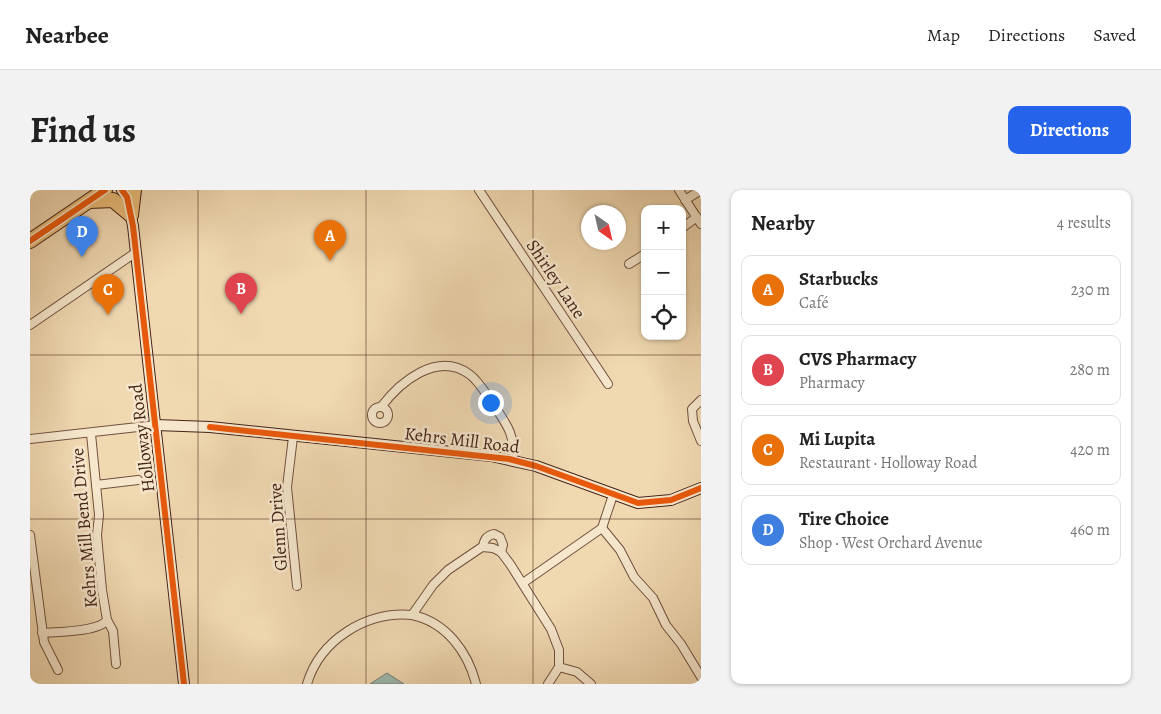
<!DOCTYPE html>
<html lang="en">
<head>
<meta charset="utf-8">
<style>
  :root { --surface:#fff; --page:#f2f2f2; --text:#222; --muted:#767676; --line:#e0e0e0; --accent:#2563eb }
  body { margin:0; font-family:Alegreya,serif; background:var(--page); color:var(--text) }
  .controls { position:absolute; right:15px; top:15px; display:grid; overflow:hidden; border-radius:10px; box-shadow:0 1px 4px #0004 }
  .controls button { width:45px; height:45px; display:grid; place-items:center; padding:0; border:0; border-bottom:1px solid var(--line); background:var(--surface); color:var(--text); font:25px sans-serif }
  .compass { position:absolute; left:551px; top:15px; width:45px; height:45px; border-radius:50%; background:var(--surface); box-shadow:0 1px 4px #0004; rotate:146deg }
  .you { position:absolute; left:460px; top:212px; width:18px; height:18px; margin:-12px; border:4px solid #fff; border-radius:50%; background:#1a73e8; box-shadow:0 0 0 8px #1a73e833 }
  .badge { display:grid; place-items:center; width:32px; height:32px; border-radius:50%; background:var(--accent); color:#fff; font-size:16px; font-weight:700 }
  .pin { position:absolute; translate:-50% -41px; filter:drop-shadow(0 1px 2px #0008) }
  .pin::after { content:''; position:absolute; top:26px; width:18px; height:15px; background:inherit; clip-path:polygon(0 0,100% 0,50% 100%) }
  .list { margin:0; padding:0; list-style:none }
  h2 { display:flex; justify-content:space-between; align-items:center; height:65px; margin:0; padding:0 20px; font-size:21px }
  h2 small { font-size:16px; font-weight:400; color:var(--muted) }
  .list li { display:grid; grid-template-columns:32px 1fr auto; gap:15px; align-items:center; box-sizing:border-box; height:70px; margin:0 10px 10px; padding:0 10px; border:1px solid var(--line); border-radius:10px }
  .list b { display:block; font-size:19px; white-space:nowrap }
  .list p { margin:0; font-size:16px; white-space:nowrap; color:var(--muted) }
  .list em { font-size:16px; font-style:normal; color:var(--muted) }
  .icon { flex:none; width:28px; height:28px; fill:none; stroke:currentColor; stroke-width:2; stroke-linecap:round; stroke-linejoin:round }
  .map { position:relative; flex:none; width:671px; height:494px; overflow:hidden; border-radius:10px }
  header { display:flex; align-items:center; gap:30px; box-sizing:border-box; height:70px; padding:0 25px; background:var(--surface); border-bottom:1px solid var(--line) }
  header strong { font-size:24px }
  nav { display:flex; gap:28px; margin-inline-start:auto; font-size:18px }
  .intro { display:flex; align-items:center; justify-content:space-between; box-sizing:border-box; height:120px; padding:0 30px }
  h1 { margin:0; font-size:35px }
  .button { padding:12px 22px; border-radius:10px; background:var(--accent); color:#fff; font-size:18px; font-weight:700 }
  main { display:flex; gap:30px; padding:0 30px }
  aside { flex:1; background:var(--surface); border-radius:10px; box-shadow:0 1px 4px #0004 }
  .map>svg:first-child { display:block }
</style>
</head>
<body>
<header>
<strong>Nearbee</strong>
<nav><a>Map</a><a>Directions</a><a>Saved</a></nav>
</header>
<div class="intro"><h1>Find us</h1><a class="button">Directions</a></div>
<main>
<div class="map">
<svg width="671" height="494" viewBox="0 0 671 494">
  <rect width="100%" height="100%" fill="#f0d8b1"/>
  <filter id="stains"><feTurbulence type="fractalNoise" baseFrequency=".004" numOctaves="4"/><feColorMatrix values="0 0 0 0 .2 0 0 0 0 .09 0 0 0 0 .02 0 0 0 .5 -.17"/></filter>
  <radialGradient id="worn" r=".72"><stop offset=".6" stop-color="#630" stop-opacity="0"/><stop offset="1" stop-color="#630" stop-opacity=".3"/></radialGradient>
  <!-- water -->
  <polygon fill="#9bb9b2" stroke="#797d74" points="357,483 374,494 340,494"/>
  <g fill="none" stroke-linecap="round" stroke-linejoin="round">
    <defs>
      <g id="street">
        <polyline points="449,0 578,194"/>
        <polyline points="649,0 671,34"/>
        <polyline points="655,10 671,0"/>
        <polyline points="652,38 667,27"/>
        <polyline points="599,74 615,64"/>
        <polyline points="0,135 105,63"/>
        <polyline points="671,210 662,219 663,231 671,251"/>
        <path d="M 351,217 C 370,192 407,161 439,184 C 449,191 456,204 463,214 C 477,235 485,244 483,270"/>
        <circle cx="350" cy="225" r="8"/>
        <polyline points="61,244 69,325 67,345 72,400 77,430 83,441 86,474"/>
        <polyline points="263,247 257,297 267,396"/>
        <polyline points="0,249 126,235"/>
        <polyline points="66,295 108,290"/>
        <polyline points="572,338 590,360 604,387 623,408 636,435 651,454 671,487"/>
        <polyline points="0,345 14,452 28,480"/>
        <path d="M 453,357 C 454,350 456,346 464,344 L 470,347 L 473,355 L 471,362"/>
        <polyline points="493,393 572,338 583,305"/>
        <path d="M 382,425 C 416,432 438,462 446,494"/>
        <path d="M 12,443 C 27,442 69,442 77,430"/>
        <path d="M 277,494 C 290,450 336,421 382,425 L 403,395 L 418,380 L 452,357 L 463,358 L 471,362 L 480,374 L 521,439 L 529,460 L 529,477 L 547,482 L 561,494"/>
        <polyline points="518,494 529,477"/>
      </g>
      <g id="secondary">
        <polyline points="92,0 97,7 103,36 154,494"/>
        <polyline points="126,235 180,237 461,266 506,276 608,313 641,310 671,298"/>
      </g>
      <g id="highway">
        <polyline points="59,11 83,10 101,25"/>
        <polyline points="101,25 104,0"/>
        <polyline points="0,51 75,0"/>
      </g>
    </defs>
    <!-- street casing -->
    <use href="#street" stroke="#70513e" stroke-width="10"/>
    <!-- secondary casing -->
    <use href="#secondary" stroke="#452418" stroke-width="12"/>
    <!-- highway casing -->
    <use href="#highway" stroke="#452418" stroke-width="16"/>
    <!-- street -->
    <use href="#street" stroke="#f5e6cc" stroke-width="8"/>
    <!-- secondary -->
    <use href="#secondary" stroke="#f5e6cc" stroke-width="10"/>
    <!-- highway -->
    <use href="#highway" stroke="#e8bc78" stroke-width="14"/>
    <defs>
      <g id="cycleway">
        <polyline points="92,0 97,7 103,36 154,494"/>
        <polyline points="0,51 75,0"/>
        <polyline points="180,237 479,269 506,276 608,313 641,310 671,298"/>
      </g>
    </defs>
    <!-- cycleway casing -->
    <use href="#cycleway" stroke="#f5e6cc" stroke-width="9"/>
    <!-- cycleway -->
    <use href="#cycleway" stroke="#e8590c" stroke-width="6"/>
  </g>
  <!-- grid -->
  <path fill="none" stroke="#452418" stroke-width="1" stroke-opacity="0.55" d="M 168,0 L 168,494M 336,0 L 336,494M 503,0 L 503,494M 0,165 L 671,165M 0,329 L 671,329"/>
  <g text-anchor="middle" stroke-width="5" stroke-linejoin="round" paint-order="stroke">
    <!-- street labels -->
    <g font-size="18" fill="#452418" stroke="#f5e6cc">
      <text transform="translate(526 89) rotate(56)" y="6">Shirley Lane</text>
      <text transform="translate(112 248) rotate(-97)" y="6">Holloway Road</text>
      <text transform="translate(432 250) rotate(7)" y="6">Kehrs Mill Road</text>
      <text transform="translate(248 337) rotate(-94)" y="6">Glenn Drive</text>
      <text transform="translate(54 338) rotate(-95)" y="6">Kehrs Mill Bend Drive</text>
    </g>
  </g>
  <rect width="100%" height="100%" filter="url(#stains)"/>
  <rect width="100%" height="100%" fill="url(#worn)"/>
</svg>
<div class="controls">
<button>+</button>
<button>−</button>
<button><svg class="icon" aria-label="locate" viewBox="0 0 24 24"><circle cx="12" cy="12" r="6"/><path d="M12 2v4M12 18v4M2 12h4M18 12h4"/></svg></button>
</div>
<svg class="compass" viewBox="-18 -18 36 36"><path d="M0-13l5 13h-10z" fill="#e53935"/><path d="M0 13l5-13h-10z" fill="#767676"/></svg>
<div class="you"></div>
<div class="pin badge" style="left:300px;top:71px;background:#e8710a">A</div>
<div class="pin badge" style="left:211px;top:124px;background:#e0444e">B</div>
<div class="pin badge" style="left:78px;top:125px;background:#e8710a">C</div>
<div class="pin badge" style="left:52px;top:67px;background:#3f7fe0">D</div>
</div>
<aside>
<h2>Nearby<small>4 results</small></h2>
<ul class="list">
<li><span class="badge" style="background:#e8710a">A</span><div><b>Starbucks</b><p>Café</p></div><em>230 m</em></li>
<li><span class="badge" style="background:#e0444e">B</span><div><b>CVS Pharmacy</b><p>Pharmacy</p></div><em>280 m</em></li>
<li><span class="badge" style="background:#e8710a">C</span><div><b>Mi Lupita</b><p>Restaurant · Holloway Road</p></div><em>420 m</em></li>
<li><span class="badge" style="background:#3f7fe0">D</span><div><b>Tire Choice</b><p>Shop · West Orchard Avenue</p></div><em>460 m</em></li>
</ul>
</aside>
</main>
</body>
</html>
